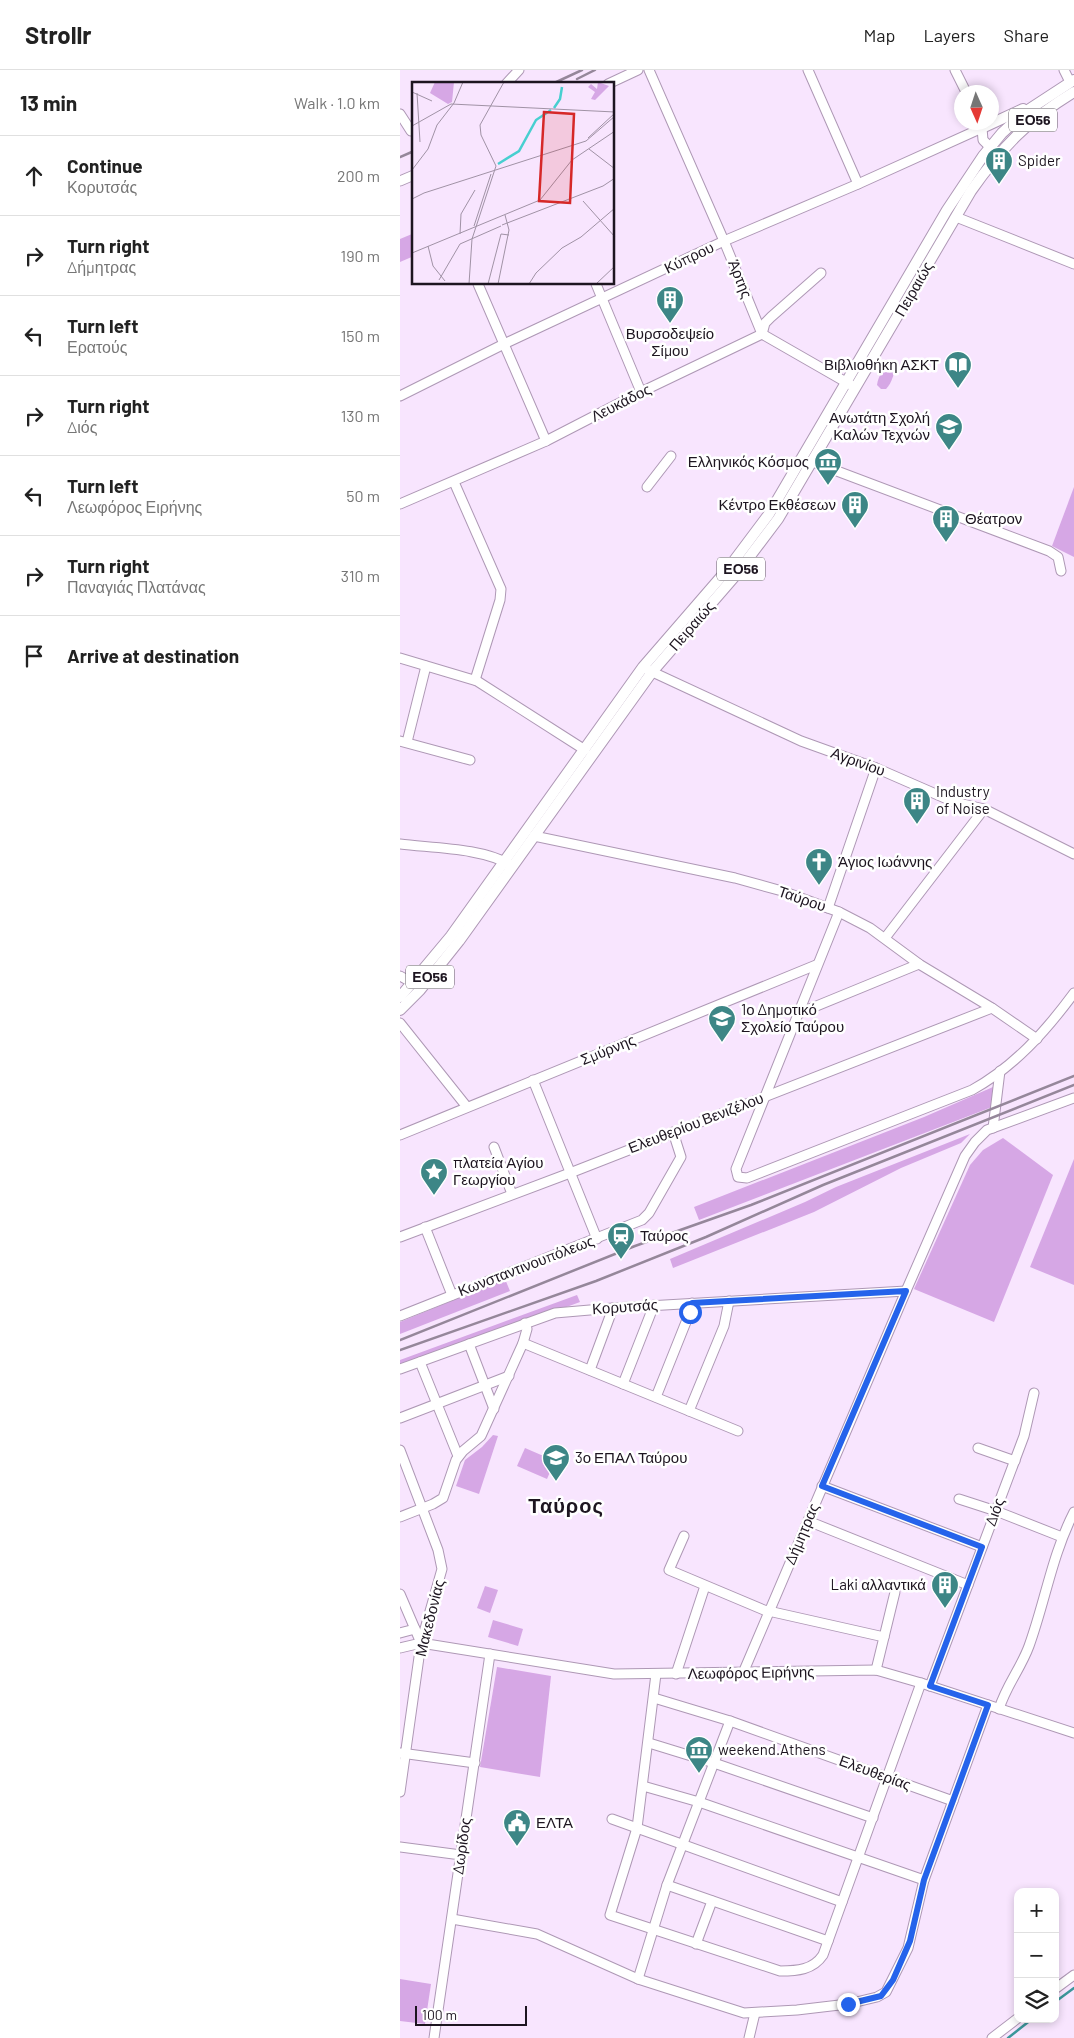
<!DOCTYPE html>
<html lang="en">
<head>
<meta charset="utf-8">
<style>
  :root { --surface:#fff; --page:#f6f6f6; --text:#222; --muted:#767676; --line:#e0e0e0 }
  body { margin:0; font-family:Barlow,sans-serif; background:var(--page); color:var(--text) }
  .controls { position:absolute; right:15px; bottom:15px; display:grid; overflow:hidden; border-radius:10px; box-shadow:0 2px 8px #0003 }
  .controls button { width:45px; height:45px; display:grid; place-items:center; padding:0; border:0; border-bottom:1px solid var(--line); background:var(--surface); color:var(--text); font:25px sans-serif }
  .compass { position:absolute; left:554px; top:15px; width:45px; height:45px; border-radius:50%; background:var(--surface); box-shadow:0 2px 8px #0003; rotate:177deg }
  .scale { position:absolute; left:15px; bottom:12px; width:112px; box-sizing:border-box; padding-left:5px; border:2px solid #1d1520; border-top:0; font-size:14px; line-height:18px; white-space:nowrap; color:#1d1520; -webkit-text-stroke:4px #fff; paint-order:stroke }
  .stop { position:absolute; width:15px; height:15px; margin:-11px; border:4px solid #2563eb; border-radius:50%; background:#fff }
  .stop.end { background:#2563eb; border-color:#fff; box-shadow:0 1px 5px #0008 }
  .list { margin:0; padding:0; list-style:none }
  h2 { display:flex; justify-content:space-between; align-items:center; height:65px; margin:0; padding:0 20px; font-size:21px }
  h2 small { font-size:16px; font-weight:400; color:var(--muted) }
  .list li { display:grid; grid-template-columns:32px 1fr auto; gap:15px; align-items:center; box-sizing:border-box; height:80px; padding:0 20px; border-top:1px solid var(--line) }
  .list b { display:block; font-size:19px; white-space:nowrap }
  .list p { margin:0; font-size:16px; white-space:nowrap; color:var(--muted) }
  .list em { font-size:16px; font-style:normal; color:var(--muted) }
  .icon { flex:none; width:28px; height:28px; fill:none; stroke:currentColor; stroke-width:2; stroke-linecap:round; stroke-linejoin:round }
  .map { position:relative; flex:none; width:674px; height:1968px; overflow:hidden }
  header { display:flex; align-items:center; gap:30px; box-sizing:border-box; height:70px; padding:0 25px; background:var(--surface); border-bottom:1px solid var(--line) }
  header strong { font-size:24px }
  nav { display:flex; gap:28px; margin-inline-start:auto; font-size:18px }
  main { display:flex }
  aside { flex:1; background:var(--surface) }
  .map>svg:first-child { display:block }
</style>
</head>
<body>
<header>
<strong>Strollr</strong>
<nav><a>Map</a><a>Layers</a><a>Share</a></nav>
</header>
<main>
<aside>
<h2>13 min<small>Walk · 1.0 km</small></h2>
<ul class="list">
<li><svg class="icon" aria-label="ahead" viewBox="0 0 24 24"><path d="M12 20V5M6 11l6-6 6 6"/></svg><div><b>Continue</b><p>Κορυτσάς</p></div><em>200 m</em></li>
<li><svg class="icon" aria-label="right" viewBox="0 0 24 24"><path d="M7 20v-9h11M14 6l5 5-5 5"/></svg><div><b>Turn right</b><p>Δήμητρας</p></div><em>190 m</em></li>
<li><svg class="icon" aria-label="left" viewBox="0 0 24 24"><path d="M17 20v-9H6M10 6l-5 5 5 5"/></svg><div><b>Turn left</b><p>Ερατούς</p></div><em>150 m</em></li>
<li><svg class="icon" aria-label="right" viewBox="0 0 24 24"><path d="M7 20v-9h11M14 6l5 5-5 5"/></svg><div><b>Turn right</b><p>Διός</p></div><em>130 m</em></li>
<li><svg class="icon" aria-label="left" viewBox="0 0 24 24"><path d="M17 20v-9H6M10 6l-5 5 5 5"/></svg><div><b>Turn left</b><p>Λεωφόρος Ειρήνης</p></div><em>50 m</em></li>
<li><svg class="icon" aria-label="right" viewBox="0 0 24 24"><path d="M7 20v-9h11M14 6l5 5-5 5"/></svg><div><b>Turn right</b><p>Παναγιάς Πλατάνας</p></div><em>310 m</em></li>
<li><svg class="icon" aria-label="arrive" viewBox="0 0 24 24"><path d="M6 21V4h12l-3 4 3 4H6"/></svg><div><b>Arrive at destination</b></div></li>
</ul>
</aside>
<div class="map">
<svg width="674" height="1968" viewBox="0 0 674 1968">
  <rect width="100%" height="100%" fill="#f8e5fe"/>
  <!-- green -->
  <g fill="#d6a7e5">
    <polygon points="12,164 14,186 0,192 0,169"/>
    <path d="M 491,292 L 494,293 C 496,300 492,313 486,319 L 481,319 L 477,315 C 478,307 484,295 491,292 Z"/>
    <polygon points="674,417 674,487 652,476"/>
    <polygon points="593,1017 592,1037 299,1150 294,1137 524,1047"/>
    <polygon points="570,1064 561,1073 501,1098 414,1142 273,1198 270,1189 405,1132 436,1117"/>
    <polygon points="603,1068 653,1105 594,1252 514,1219 570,1095 583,1080"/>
    <polygon points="674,1089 674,1215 630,1197"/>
    <polygon points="105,1209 110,1221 0,1264 0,1252"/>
    <polygon points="177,1225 180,1232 0,1298 0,1290"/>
    <polygon points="93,1365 98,1366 79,1424 56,1416 65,1390 82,1377"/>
    <polygon points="125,1378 155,1391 147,1409 117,1396"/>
    <polygon points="85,1516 98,1520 90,1543 77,1538"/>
    <polygon points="93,1550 123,1559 118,1576 88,1567"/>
    <polygon points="97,1597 151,1606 140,1707 80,1697"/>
    <polygon points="0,1909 31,1914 25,1954 0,1951"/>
  </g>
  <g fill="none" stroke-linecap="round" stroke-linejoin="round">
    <!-- stream -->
    <g stroke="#3b979b" stroke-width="2.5">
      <polyline points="655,1932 674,1918"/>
      <polyline points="608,1968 632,1949"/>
    </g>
    <defs>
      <g id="minor">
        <polyline points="249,0 324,171 362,264 451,315"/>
        <polyline points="408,0 458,114"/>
        <polyline points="555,0 566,22"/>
        <polyline points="664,0 670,12"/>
        <polyline points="106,14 119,0"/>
        <polyline points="208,14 238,0"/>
        <polyline points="0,44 11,61 14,60"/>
        <polyline points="582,58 583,70 595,82"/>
        <polyline points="0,111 14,105"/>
        <polyline points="556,147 674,194"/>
        <polyline points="78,214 146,371"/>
        <polyline points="196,214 241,322"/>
        <polyline points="0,326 104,274 324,171 458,114 582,58"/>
        <polyline points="413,392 649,481 658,487 661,501"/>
        <polyline points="54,412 101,519 100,530 75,610"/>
        <polyline points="247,417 271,386"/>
        <polyline points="0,434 146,371 241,322 362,264 365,253 371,247 421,203"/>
        <polyline points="0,588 77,611 185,680"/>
        <polyline points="246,599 401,671 476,698 554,732 584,739 674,784"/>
        <polyline points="0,671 70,690"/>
        <polyline points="7,672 26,596"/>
        <polyline points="134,766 335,808 382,821 439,842 470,858 519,894 592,938 637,969"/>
        <path d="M 0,774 C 32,778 84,778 110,795"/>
        <polyline points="428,838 476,698"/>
        <path d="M 439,842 L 336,1099 L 338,1107 L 347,1108 L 572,1020 C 614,997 646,961 674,923"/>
        <polyline points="485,868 584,739"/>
        <polyline points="0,906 13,913"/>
        <polyline points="397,944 519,894"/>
        <polyline points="0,953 67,1037"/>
        <polyline points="133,1010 197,1169"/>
        <polyline points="593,1058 600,1001"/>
        <polyline points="0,1065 416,895"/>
        <polyline points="94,1077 112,1124"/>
        <polyline points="25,1157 52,1225"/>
        <polyline points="0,1167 170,1103 592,938"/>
        <polyline points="0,1246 242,1150 249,1143 281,1087 273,1062"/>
        <polyline points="123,1273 338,1361"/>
        <polyline points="69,1274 94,1339"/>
        <polyline points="20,1292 58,1386"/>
        <polyline points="0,1299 155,1243 213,1238 506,1221"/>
        <polyline points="190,1300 213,1238"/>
        <polyline points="223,1314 254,1235"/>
        <polyline points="256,1327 288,1247 292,1233"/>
        <polyline points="289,1341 324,1256 329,1231"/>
        <polyline points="0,1348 109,1306"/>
        <polyline points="578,1378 615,1391"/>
        <polyline points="0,1380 38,1480 42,1499 21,1573 0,1722"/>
        <polyline points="422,1416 582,1477"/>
        <polyline points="559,1429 596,1441 662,1467"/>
        <polyline points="0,1447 33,1434 43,1428 56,1390 63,1381 81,1366 123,1273 127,1259 125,1253"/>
        <polyline points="408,1451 568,1515"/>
        <polyline points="284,1466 269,1500 364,1540 484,1567"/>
        <polyline points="0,1524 21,1573"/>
        <polyline points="0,1563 15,1559"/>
        <polyline points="0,1578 21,1573 214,1604 476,1600 521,1613 674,1663"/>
        <polyline points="476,1600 495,1522"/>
        <polyline points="343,1603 506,1221 565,1086 575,1072 587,1060 674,1028"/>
        <path d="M 256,1604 L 237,1758 L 210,1845 L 380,1901 C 397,1901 413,1900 423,1885 L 521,1613"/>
        <polyline points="276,1604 305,1516"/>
        <polyline points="530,1616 624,1366 634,1323"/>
        <polyline points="254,1628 330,1651 553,1731"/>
        <path d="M 599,1639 C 606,1616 621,1598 629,1576 C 645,1532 652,1485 674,1442"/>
        <polyline points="249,1673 314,1693 473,1748"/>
        <polyline points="1,1683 75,1693"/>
        <polyline points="243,1716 299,1732 524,1810"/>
        <polyline points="212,1749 442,1832"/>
        <polyline points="0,1777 61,1785"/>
        <polyline points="267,1815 428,1871"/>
        <polyline points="52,1849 137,1864 238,1909 344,1943 397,1940 448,1934 477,1927 486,1922 508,1878 524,1810 588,1635"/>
        <polyline points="296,1874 312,1831"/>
        <polyline points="238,1909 267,1815 330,1651"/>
        <polyline points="655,1919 674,1905"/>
        <polyline points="34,1968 90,1584"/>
        <polyline points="349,1968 355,1943"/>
        <polyline points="592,1968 618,1948"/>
      </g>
      <g id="major">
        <polyline points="582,58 623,39"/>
        <polyline points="0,927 51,866 243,597 327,500 369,444 547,140 583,86 602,63 625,42 674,10"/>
        <path d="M 0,940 L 20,920 L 59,871 L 252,602 L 335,506 L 378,449 L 571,121 C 601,78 629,49 674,22"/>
      </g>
    </defs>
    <!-- minor casing -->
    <use href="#minor" stroke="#ae98b5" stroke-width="11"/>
    <!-- major casing -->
    <use href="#major" stroke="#ae98b5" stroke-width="12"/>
    <!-- minor -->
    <use href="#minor" stroke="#fff" stroke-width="9"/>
    <!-- major -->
    <use href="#major" stroke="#fff" stroke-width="10"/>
    <!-- rail -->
    <g stroke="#95879a" stroke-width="2.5">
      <polyline points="177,9 195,0"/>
      <polyline points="152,14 182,0"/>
      <polyline points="0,87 14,81"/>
      <polyline points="0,1270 235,1176 351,1135 674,1006"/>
      <polyline points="0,1280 196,1211 306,1167 423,1115 674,1015"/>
    </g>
  </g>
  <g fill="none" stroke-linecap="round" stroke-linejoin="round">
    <!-- route -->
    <polyline stroke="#2563eb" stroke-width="6" points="290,1242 292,1233 506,1221 422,1416 582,1477 530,1616 588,1635 524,1810 510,1871 493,1910 481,1926 448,1934"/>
  </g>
  <!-- icons -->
  <defs>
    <symbol id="building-pin" viewBox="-11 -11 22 30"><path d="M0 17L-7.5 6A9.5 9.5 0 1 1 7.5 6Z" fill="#3d8686" stroke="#fff"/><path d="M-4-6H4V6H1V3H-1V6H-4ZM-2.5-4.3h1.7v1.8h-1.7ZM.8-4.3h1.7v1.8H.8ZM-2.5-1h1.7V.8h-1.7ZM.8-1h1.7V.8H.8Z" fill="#fff"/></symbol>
    <symbol id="library-pin" viewBox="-11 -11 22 30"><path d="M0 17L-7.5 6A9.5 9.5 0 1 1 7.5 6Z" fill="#3d8686" stroke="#fff"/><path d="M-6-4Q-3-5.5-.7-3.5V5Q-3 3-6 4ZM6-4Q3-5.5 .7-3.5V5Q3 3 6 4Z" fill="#fff"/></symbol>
    <symbol id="university-pin" viewBox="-11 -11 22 30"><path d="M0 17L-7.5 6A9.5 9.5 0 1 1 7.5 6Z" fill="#3d8686" stroke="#fff"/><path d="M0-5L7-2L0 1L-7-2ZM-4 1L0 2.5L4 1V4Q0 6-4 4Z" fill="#fff"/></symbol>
    <symbol id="museum-pin" viewBox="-11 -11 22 30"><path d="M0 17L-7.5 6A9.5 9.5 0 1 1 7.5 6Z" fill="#3d8686" stroke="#fff"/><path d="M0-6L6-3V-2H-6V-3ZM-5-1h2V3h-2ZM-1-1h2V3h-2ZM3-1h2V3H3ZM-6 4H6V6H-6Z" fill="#fff"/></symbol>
    <symbol id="church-pin" viewBox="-11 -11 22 30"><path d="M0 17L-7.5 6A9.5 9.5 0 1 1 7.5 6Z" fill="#3d8686" stroke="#fff"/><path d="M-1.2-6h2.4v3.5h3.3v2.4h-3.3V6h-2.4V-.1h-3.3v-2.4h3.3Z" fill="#fff"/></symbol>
    <symbol id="school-pin" viewBox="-11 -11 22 30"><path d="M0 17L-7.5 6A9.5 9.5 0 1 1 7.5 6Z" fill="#3d8686" stroke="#fff"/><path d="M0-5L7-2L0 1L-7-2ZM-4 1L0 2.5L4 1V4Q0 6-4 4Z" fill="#fff"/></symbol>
    <symbol id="sight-pin" viewBox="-11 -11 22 30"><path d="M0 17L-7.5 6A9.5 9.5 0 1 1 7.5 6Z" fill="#3d8686" stroke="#fff"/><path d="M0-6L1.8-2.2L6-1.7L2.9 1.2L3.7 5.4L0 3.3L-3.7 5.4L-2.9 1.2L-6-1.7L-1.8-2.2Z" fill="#fff"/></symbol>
    <symbol id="station-pin" viewBox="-11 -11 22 30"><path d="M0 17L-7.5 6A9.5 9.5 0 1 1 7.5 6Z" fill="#3d8686" stroke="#fff"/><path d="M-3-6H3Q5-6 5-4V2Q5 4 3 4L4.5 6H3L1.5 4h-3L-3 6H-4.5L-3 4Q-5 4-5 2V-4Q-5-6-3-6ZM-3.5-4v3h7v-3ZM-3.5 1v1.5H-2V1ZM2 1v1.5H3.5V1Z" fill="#fff"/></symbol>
    <symbol id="civic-pin" viewBox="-11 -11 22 30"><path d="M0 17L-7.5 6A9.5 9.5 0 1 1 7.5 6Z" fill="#3d8686" stroke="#fff"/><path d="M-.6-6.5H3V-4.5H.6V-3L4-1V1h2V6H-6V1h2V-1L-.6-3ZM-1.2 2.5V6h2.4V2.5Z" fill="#fff"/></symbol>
  </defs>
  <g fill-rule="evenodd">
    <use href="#building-pin" x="583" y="75" width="32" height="43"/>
    <use href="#building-pin" x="254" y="214" width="32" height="43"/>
    <use href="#library-pin" x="542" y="279" width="32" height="43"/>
    <use href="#university-pin" x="533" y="341" width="32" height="43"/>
    <use href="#museum-pin" x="412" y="376" width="32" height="43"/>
    <use href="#building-pin" x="439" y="419" width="32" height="43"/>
    <use href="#building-pin" x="530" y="433" width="32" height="43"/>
    <use href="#building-pin" x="501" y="715" width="32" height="43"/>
    <use href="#church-pin" x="403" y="776" width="32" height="43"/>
    <use href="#school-pin" x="306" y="933" width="32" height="43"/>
    <use href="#sight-pin" x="18" y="1086" width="32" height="43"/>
    <use href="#station-pin" x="205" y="1150" width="32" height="43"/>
    <use href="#school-pin" x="140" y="1372" width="32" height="43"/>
    <use href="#building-pin" x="529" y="1499" width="32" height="43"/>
    <use href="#museum-pin" x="283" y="1664" width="32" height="43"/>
    <use href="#civic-pin" x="101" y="1737" width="32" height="43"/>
  </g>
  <g text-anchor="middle" stroke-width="5" stroke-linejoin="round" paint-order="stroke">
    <!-- shield labels -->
    <g fill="#fff" stroke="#615b63" stroke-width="1">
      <rect x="609" y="38.5" width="48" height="23" rx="4"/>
      <rect x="317" y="487.5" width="48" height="23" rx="4"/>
      <rect x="6" y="895.5" width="48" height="23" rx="4"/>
    </g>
    <g font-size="14" font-weight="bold" fill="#1d1520">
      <text x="633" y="55">ΕΟ56</text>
      <text x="341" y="504">ΕΟ56</text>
      <text x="30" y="912">ΕΟ56</text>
    </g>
    <!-- poi labels -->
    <g font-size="15" fill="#1d1520" stroke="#fff" text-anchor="start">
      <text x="618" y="96">Spider</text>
      <text x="270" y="269" text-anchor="middle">Βυρσοδεψείο<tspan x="270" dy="17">Σίμου</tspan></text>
      <text x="539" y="300" text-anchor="end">Βιβλιοθήκη ΑΣΚΤ</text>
      <text x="530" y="353" text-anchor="end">Ανωτάτη Σχολή<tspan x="530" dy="17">Καλών Τεχνών</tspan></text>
      <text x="409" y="397" text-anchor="end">Ελληνικός Κόσμος</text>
      <text x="436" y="440" text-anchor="end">Κέντρο Εκθέσεων</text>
      <text x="565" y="454">Θέατρον</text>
      <text x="536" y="727">Industry<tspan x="536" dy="17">of Noise</tspan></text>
      <text x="438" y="797">Άγιος Ιωάννης</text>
      <text x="341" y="945">1ο Δημοτικό<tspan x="341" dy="17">Σχολείο Ταύρου</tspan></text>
      <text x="53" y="1098">πλατεία Αγίου<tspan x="53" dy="17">Γεωργίου</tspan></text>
      <text x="240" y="1171">Ταύρος</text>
      <text x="175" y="1393">3ο ΕΠΑΛ Ταύρου</text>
      <text x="526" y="1520" text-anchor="end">Laki αλλαντικά</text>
      <text x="318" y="1685">weekend.Athens</text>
      <text x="136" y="1758">ΕΛΤΑ</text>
    </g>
    <!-- street labels -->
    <g font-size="15" fill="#1d1520" stroke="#fff">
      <text transform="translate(289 188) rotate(-26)" y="5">Κύπρου</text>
      <text transform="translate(340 209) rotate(68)" y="5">Άρτης</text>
      <text transform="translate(514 219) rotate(-60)" y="5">Πειραιώς</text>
      <text transform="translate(221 333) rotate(-27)" y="5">Λευκάδος</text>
      <text transform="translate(292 556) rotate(-49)" y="5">Πειραιώς</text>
      <text transform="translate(458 692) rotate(20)" y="5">Αγρινίου</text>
      <text transform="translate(402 829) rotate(19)" y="5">Ταύρου</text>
      <text transform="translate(208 980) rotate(-22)" y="5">Σμύρνης</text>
      <text transform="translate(296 1053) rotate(-21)" y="5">Ελευθερίου Βενιζέλου</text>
      <text transform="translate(126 1196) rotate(-21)" y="5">Κωνσταντινουπόλεως</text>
      <text transform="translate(225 1237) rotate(-4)" y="5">Κορυτσάς</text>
      <text transform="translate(595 1442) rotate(-70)" y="5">Διός</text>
      <text transform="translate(402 1464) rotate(-67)" y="5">Δήμητρας</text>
      <text transform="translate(30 1548) rotate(-76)" y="5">Μακεδονίας</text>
      <text transform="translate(351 1603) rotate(-1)" y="5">Λεωφόρος Ειρήνης</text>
      <text transform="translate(475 1703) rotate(20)" y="5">Ελευθερίας</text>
      <text transform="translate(62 1776) rotate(-82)" y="5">Δωρίδος</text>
    </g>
    <!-- district labels -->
    <g font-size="20" font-weight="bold" letter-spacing="1" fill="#1d1520" stroke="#fff">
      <text x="166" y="1443">Ταύρος</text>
    </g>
  </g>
  <!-- overview -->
  <g transform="translate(12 12)">
    <rect width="202" height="202" fill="#f8e5fe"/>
    <path d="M 23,0 L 42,0 L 40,20 L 36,22 L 18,11 ZM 186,0 L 197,4 L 183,18 L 179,17 L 183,10 L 176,5 L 179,2 L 185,7 Z" fill="#d6a7e5"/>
    <path fill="none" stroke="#48cfd0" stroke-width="2.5" d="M 142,26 L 148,17 L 150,5M 86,82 L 107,69 L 124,38 L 139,28"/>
    <path fill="none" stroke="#a092a5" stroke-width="1" d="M 0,10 L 20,19M 5,11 L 8,60M 0,44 L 39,22 L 203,30M 176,56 L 203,31M 177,67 L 203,87M 0,88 L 16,67 L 25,43 L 42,21 L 51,0M 0,117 L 12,111 L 174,59 L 203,34M 171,119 L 203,155M 90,143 L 191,104 L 203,96M 62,144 L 79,92M 48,152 L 49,132 L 63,108M 16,164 L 21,184 L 33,199M 0,171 L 128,118 L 160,78 L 203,49M 27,198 L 48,162 L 89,144M 29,202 L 68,202M 57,202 L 60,157 L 84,84 L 69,53 L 68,43 L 92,0M 76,202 L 89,152 L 97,153M 86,202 L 97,148 L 93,133M 117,202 L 124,191 L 150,166 L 169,155 L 203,126M 184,202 L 203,184"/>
    <path fill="#d62828" fill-opacity="0.15" stroke="#d62828" stroke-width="2.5" d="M 132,30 L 162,32 L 158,121 L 127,119 Z"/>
    <rect width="202" height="202" fill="none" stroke="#1d1520" stroke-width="2.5"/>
  </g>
</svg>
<div class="controls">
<button>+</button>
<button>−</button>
<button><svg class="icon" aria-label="layers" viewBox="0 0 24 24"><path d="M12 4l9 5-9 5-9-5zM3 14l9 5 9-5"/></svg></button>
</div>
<svg class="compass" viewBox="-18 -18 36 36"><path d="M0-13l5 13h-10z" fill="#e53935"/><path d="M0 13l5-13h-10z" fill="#767676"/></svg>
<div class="scale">100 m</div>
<div class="stop" style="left:290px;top:1242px"></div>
<div class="stop end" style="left:448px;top:1934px"></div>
</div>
</main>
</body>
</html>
